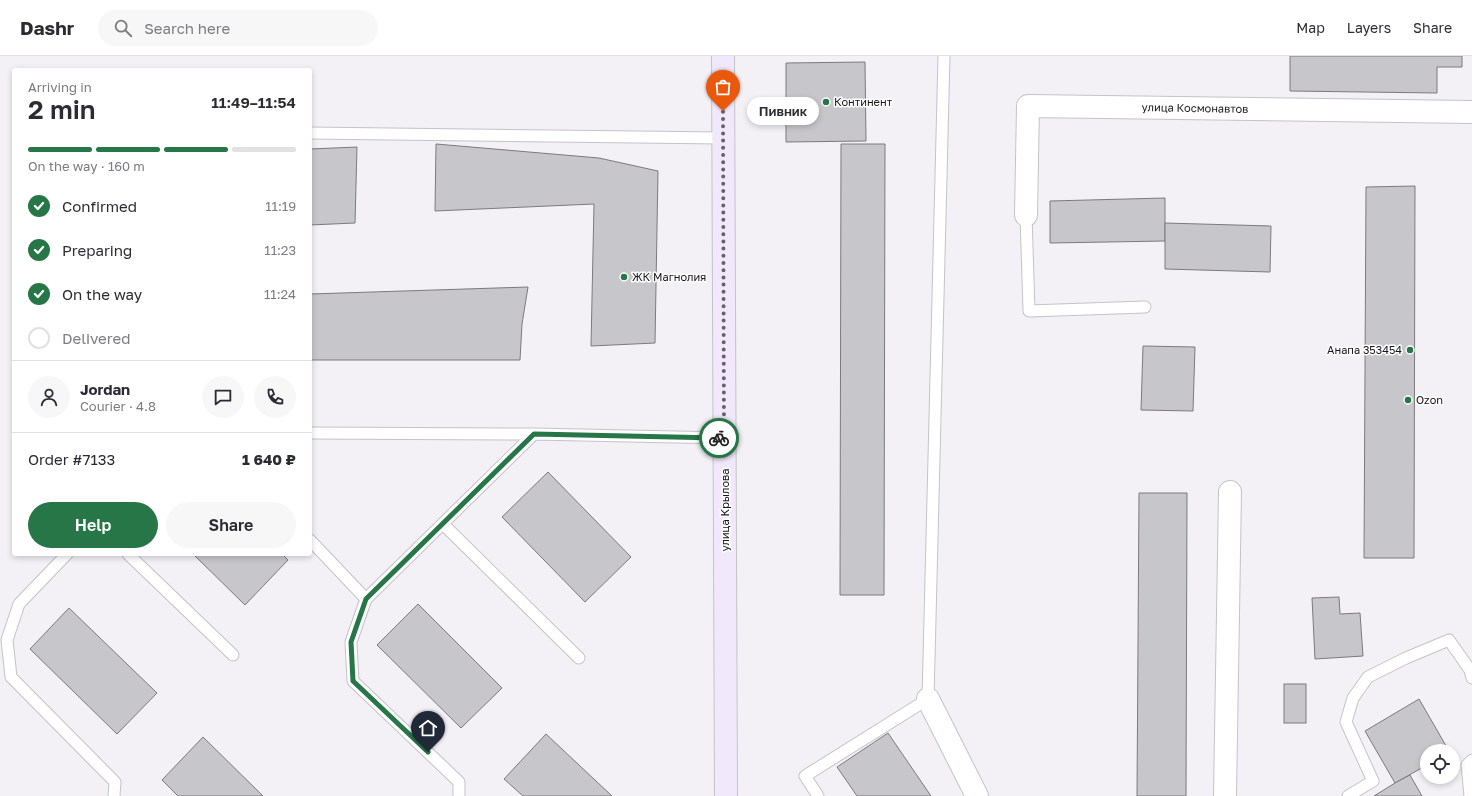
<!DOCTYPE html>
<meta charset="utf-8">
<style>
body{margin:0;font-family:"Golos Text",sans-serif;background:#f7f7f7;color:#2b2b33;height:100vh;display:flex;flex-direction:column;font-size:15px;white-space:nowrap}
*{box-sizing:border-box;margin:0}
p{font-size:13px;color:#7c7c81}
.icon{flex:none;width:22px;height:22px;fill:none;stroke:currentColor;stroke-width:2;stroke-linecap:round;stroke-linejoin:round}
.map{position:relative;flex:1;overflow:hidden}
.panel{position:absolute;left:12px;top:12px;width:300px;height:488px;display:flex;flex-direction:column;background:#fff;border-radius:4px;box-shadow:0 2px 6px #0003}
.panel>*{flex:none}
.fabs{position:absolute;left:1420px;top:688px;display:grid;gap:8px}
.fabs a{display:grid;place-items:center;width:40px;height:40px;border-radius:50%;background:#fff;box-shadow:0 2px 6px #0003;font-size:20px}
.pin{position:absolute;display:grid;place-items:center;width:34px;height:34px;color:#fff;margin:-41px -17px;border-radius:50% 50% 50% 0;rotate:-45deg;box-shadow:0 0 4px #0007}
.pin .icon{rotate:45deg}
.courier{position:absolute;display:grid;place-items:center;width:40px;height:40px;margin:-20px;border:3px solid #267647;border-radius:50%;background:#fff;color:#222;box-shadow:0 1px 5px #0007}
.bubble{position:absolute;height:28px;border-radius:14px;background:#fff;box-shadow:0 2px 6px #0003;font-size:13px;font-weight:600;line-height:28px;text-align:center}
.overview em{font-style:normal;font-weight:600}
.overview div{display:flex;flex-direction:column-reverse}
.overview{display:flex;align-items:center;justify-content:space-between;height:68px;padding:0 16px}
h1{font-size:26px;font-weight:600;line-height:30px}
.bar{display:grid;grid-template-columns:repeat(4,1fr);gap:6px 4px;align-content:center;height:48px;padding:0 16px}
.bar i{height:5px;border-radius:3px;background:#e1e1e2}
.bar .current{background:#267647}
.bar p{grid-column:span 4}
.line{display:flex;align-items:center;gap:10px;padding:0 16px;border-top:1px solid #e1e1e2}
.line div{flex:1}
.round{display:grid;place-items:center;flex:none;width:42px;height:42px;border-radius:21px;background:#f7f7f7}
ol{padding:0 16px;list-style:none}
li{display:flex;align-items:center;gap:12px;height:44px}
li p{margin-inline-start:auto}
li .icon{padding:4px;border-radius:50%;background:#267647;color:#fff;stroke-width:4}
li:last-child{color:#7c7c81}
li i{width:22px;height:22px;border:2px solid #e1e1e2;border-radius:50%}
.button{display:flex;gap:8px;margin-top:auto;padding:8px 16px}
.button a{flex:1;height:46px;border-radius:24px;background:#267647;color:#fff;font-size:16px;font-weight:600;line-height:46px;text-align:center}
.button a+a{background:#f7f7f7;color:#2b2b33}
header{display:flex;align-items:center;gap:24px;box-sizing:border-box;height:56px;padding:0 20px;background:#fff;border-bottom:1px solid #e1e1e2}
header strong{font-size:19px}
nav{display:flex;gap:22px;margin-inline-start:auto;font-size:14px}
.search{width:280px;height:36px;background:#f7f7f7;display:flex;align-items:center;gap:10px;box-sizing:border-box;padding:0 14px;border-radius:22px;color:#7c7c81;font-size:15px}
.map>svg:first-child{display:block}
.building{fill:#c7c6ca;stroke:#7c7a7e}
.lines{fill:none;stroke-linecap:round;stroke-linejoin:round}
.lane-casing{stroke:#c4c3c7;stroke-width:13}
.street-casing{stroke:#c4c3c7;stroke-width:24}
.secondary-casing{stroke:#c4c3c7;stroke-width:24}
.lane{stroke:#fff;stroke-width:11}
.street{stroke:#fff;stroke-width:22}
.secondary{stroke:#f1e9fb;stroke-width:22}
.done{stroke:#646366;stroke-width:4;stroke-dasharray:0 7.2}
.route{stroke:#267647;stroke-width:5}
.poi-dot{fill:#267647;stroke:#fff;stroke-width:1.5}
.labels{text-anchor:middle;stroke-width:3;stroke-linejoin:round;paint-order:stroke}
.poi-label{font-size:11px;fill:#171618;stroke:#fff;text-anchor:start}
.street-label{font-size:11px;fill:#171618;stroke:#fff}
</style>
<header>
<strong>Dashr</strong>
<div class="search"><svg class="icon" aria-label="search" viewBox="0 0 24 24"><circle cx="10" cy="10" r="6"/><path d="M15 15l6 6"/></svg>Search here</div>
<nav><a>Map</a><a>Layers</a><a>Share</a></nav>
</header>
<div class="map">
<svg width="1472" height="740" viewBox="0 0 1472 740">
<rect width="100%" height="100%" fill="#f3f1f6"/>
<!-- building -->
<g class="building">
<path d="M1290 0H1462V11H1437V37L1290 35Z"/>
<path d="M865 6 866 85 786 86V7Z"/>
<path d="M436 88 599 102 658 115 655 287 591 290 594 148 435 155Z"/>
<path d="M841 88H885L884 539H840Z"/>
<path d="M357 91 355 167 310 169V93Z"/>
<path d="M1415 130 1414 502H1364L1366 131Z"/>
<path d="M1165 142V185L1050 187V145Z"/>
<path d="M1165 167 1271 170 1270 216 1165 213Z"/>
<path d="M528 231 522 268 520 304H310V238Z"/>
<path d="M1143 290 1195 291 1193 355 1141 354Z"/>
<path d="M548 416 631 501 585 546 502 461Z"/>
<path d="M1139 437H1187L1186 740H1137Z"/>
<path d="M193 498H282L288 504 245 549Z"/>
<path d="M1339 541 1340 558 1360 557 1363 600 1315 603 1312 542Z"/>
<path d="M418 548 502 632 461 672 377 589Z"/>
<path d="M69 552 157 637 117 678 30 593Z"/>
<rect x="1284" y="628" width="22" height="39"/>
<path d="M1419 643 1449 695H1427V709L1395 727 1365 675Z"/>
<path d="M888 677 931 740H857L837 711Z"/>
<path d="M546 678 612 740H523L504 723Z"/>
<path d="M203 681 263 740H178L162 724Z"/>
<path d="M1410 719 1422 740H1374L1395 727Z"/>
</g>
<g class="lines">
<!-- lane casing -->
<g class="lane-casing">
<g id="lane">
<path d="M310 77 723 82"/>
<path d="M1026 159 1029 255 1145 251"/>
<path d="M310 377 534 378"/>
<path d="M443 468 579 602"/>
<path d="M310 484 366 543 534 378 724 382"/>
<path d="M67 498 19 548 7 584 11 621 115 726 114 740"/>
<path d="M128 498 233 599"/>
<path d="M366 543 351 586 353 625 459 726V740"/>
<path d="M818 740 805 720 928 643 944 0"/>
<path d="M1348 740 1373 725 1346 666 1353 642 1368 621 1406 602 1449 584 1470 614 1472 622"/>
<path d="M1470 740 1467 709 1472 704"/>
</g>
</g>
<!-- street casing -->
<g class="street-casing">
<g id="street">
<path d="M1026 159 1028 50 1472 56"/>
<path d="M928 643 977 740"/>
<path d="M1225 740 1230 436"/>
</g>
</g>
<!-- secondary casing -->
<g class="secondary-casing">
<path id="secondary" d="M723 0 726 740"/>
</g>
<!-- lane -->
<use href="#lane" class="lane"/>
<!-- street -->
<use href="#street" class="street"/>
<!-- secondary -->
<use href="#secondary" class="secondary"/>
</g>
<g class="lines">
<!-- done -->
<path class="done" d="M719 382H724L723 55"/>
<!-- route -->
<path class="route" d="M428 696 353 625 351 586 366 543 534 378 719 382"/>
</g>
<!-- markers -->
<g class="poi-dot">
<circle cx="826" cy="46" r="4"/>
<circle cx="624" cy="221" r="4"/>
<circle cx="1410" cy="294" r="4"/>
<circle cx="1408" cy="344" r="4"/>
</g>
<g class="labels">
<!-- poi labels -->
<g class="poi-label">
<text x="834" y="50">Континент</text>
<text x="632" y="225">ЖК Магнолия</text>
<text x="1402" y="298" text-anchor="end">Анапа 353454</text>
<text x="1416" y="348">Ozon</text>
</g>
<!-- street labels -->
<g class="street-label">
<text transform="translate(1195 52) rotate(1)" y="4">улица Космонавтов</text>
<text transform="translate(725 454) rotate(-90)" y="4">улица Крылова</text>
</g>
</g>
</svg>
<div class="fabs">
<a><svg class="icon" aria-label="locate" viewBox="0 0 24 24"><circle cx="12" cy="12" r="6"/><path d="M12 2v4M12 18v4M2 12h4M18 12h4"/></svg></a>
</div>
<div class="pin" style="left:723px;top:55px;background:#ea580c"><svg class="icon" aria-label="bag" viewBox="0 0 24 24"><path d="M5 8h14l-1 12H6zM9 8a3 3 0 0 1 6 0"/></svg></div>
<div class="pin" style="left:428px;top:696px;background:#1f2937"><svg class="icon" aria-label="home" viewBox="0 0 24 24"><path d="M3 11l9-7 9 7M6 9v11h12V9"/></svg></div>
<div class="courier" style="left:719px;top:382px"><svg class="icon" aria-label="bike" viewBox="0 0 24 24"><circle cx="6" cy="16" r="4"/><circle cx="18" cy="16" r="4"/><path d="M6 16l4-8h5l3 8M10 8l3 8H6M13 5h3"/></svg></div>
<div class="bubble" style="left:747px;top:41px;width:72px">Пивник</div>
<section class="panel">
<div class="overview"><div><h1>2 min</h1><p>Arriving in</p></div><em>11:49–11:54</em></div>
<div class="bar"><i class="current"></i><i class="current"></i><i class="current"></i><i></i><p>On the way · 160 m</p></div>
<ol>
<li><svg class="icon" aria-label="check" viewBox="0 0 24 24"><path d="M5 12l5 5 9-10"/></svg>Confirmed<p>11:19</p></li>
<li><svg class="icon" aria-label="check" viewBox="0 0 24 24"><path d="M5 12l5 5 9-10"/></svg>Preparing<p>11:23</p></li>
<li><svg class="icon" aria-label="check" viewBox="0 0 24 24"><path d="M5 12l5 5 9-10"/></svg>On the way<p>11:24</p></li>
<li><i></i>Delivered</li>
</ol>
<div class="line" style="height:72px"><a class="round"><svg class="icon" aria-label="person" viewBox="0 0 24 24"><circle cx="12" cy="8" r="4"/><path d="M4 21q1-7 8-7t8 7"/></svg></a><div><b>Jordan</b><p>Courier · 4.8</p></div><a class="round"><svg class="icon" aria-label="chat" viewBox="0 0 24 24"><path d="M4 5h16v11H9l-5 4z"/></svg></a><a class="round"><svg class="icon" aria-label="phone" viewBox="0 0 24 24"><path d="M5 4h4l2 5-3 2q2 4 5 5l2-3 5 2v4C11 20 4 13 5 4z"/></svg></a></div>
<div class="line" style="height:52px"><div>Order #7133</div><b>1 640 ₽</b></div>
<div class="button"><a>Help</a><a>Share</a></div>
</section>
</div>
